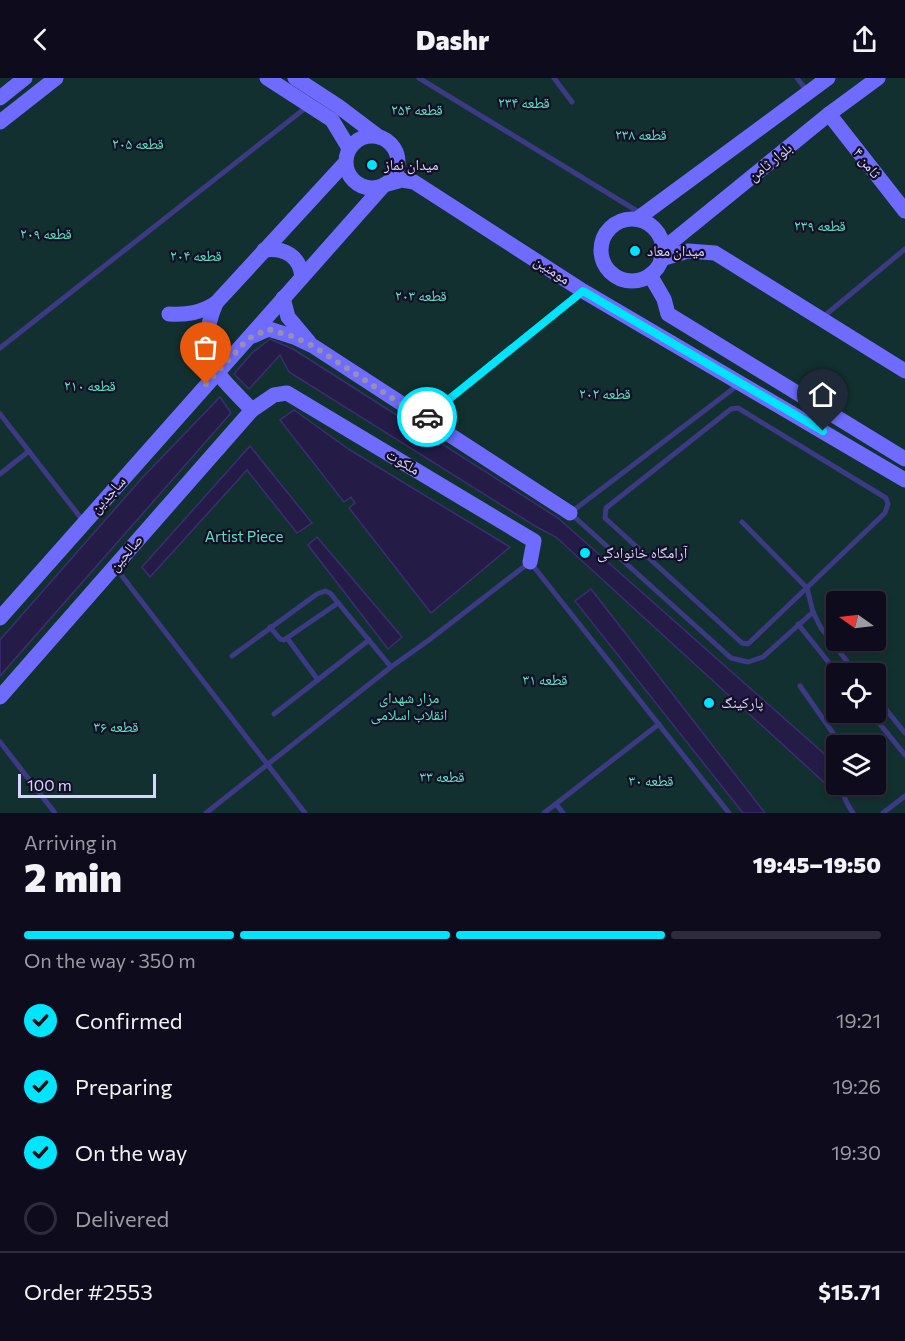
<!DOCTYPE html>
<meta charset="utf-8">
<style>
body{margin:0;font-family:Commissioner,"Noto Naskh Arabic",sans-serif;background:#171425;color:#f1f3f6;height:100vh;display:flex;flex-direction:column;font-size:22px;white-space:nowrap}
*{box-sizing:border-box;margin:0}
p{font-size:20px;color:#9b9ba3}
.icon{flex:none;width:33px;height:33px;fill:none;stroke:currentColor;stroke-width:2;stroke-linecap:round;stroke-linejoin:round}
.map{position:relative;height:735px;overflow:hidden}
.side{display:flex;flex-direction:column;background:#0e0b1c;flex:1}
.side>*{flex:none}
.needle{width:39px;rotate:284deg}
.tools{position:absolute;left:826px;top:513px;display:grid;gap:12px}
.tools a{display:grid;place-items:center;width:60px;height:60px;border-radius:6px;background:#0e0b1c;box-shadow:0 3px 9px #0003,0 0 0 2px #2e2b3b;font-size:30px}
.scale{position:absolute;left:18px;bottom:15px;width:138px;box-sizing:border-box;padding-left:6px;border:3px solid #d9d4ff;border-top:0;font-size:16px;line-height:21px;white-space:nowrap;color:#d9d4ff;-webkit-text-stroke:4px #130f26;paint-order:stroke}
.pin{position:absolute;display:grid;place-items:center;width:51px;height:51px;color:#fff;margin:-62px -26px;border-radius:50% 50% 50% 0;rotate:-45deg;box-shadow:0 0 6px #0007}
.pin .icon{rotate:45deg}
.courier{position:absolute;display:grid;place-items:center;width:60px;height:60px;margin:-30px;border:4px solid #00e5ff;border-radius:50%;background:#fff;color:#222;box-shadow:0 2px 8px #0007}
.overview em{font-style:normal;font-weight:800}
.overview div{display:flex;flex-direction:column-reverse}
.overview{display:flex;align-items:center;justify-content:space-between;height:102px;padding:0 24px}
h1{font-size:39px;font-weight:800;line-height:45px}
.bar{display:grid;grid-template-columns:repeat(4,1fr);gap:9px 6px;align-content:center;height:72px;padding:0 24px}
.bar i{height:8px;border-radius:4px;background:#2e2b3b}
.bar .selected{background:#00e5ff}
.bar p{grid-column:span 4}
.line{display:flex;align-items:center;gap:15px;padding:0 24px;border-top:2px solid #2e2b3b}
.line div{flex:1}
ol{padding:0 24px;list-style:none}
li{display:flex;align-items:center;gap:18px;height:66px}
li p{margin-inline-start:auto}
li .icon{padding:6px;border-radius:50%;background:#00e5ff;color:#111;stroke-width:4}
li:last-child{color:#9b9ba3}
li i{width:33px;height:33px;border:3px solid #2e2b3b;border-radius:50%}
header{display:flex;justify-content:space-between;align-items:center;height:78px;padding:0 24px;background:#0e0b1c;font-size:27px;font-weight:800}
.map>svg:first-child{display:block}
.green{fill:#12302f;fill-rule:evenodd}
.building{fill:#241b47;stroke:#3b2d73;stroke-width:1.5}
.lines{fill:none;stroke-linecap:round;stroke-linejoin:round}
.lane{stroke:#3d3a85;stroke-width:5}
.secondary{stroke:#6f6bff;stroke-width:15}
.done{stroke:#948fb3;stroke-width:6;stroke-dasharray:0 10.8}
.route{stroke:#00e5ff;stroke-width:8}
.poi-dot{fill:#00e5ff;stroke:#130f26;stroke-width:2}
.labels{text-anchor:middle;stroke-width:4.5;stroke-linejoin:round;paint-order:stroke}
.park-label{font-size:15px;fill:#5fe0c0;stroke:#130f26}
.street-label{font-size:15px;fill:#d9d4ff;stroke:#130f26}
.poi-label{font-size:15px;fill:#d9d4ff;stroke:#130f26;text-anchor:start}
</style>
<header><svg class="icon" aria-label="back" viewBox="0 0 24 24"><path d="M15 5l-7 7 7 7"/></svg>Dashr<svg class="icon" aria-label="share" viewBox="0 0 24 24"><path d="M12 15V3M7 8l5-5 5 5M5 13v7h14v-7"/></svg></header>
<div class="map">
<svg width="905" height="735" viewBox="0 0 905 735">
<rect width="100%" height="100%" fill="#130f26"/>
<!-- green -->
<path class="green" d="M0 0H905V735H0ZM837 524H876V562H837ZM837 596H876V634H837ZM837 668H876V706H837Z"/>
<!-- building -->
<g class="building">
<path d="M270 261 293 271 558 440 820 672 837 689V703L828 708 556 459 535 448 289 294 280 277 249 311 234 296 252 275Z"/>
<path d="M220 319 231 335 0 598V562L142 400Z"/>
<path d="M294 332 350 372 510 469 431 535 349 430 355 425 351 419 344 424 280 342Z"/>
<path d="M250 368 312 445 297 455 247 392 150 499 142 489Z"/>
<path d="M317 459 402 559 388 571 308 467Z"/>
<path d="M591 511 765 735H743L575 523Z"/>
</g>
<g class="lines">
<!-- lane -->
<g class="lane">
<path d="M419 0 642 136"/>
<path d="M554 0 572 24"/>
<path d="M797 0 807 13"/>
<path d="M823 239 905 171"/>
<path d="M0 270 308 28"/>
<path d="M738 307 570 435 731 580 748 584 763 579 813 534"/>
<path d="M738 330 886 420 888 426 885 435 748 566 742 565 605 440 606 430 731 331Z"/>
<path d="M0 336 84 444"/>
<path d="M426 340 582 214"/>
<path d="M0 396 29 373"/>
<path d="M742 444 807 510 813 534 821 550 857 596"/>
<path d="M115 489 305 735"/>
<path d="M798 546 838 596"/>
<path d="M270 549 280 561 284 562 338 525"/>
<path d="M287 560 318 602"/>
<path d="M232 578 317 516 325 513 330 515 391 589"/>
<path d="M800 608 842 668"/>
<path d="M876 619 905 655"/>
<path d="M870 634 905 677"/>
<path d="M274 636 369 562"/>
<path d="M0 664 55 735"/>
<path d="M847 706C840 717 847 725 853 735"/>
<path d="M556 726 563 735"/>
<path d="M206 735 391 589 429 562 530 484 729 735"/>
<path d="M544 735 659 646"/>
<path d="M883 735 905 718"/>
</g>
<!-- secondary -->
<g class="secondary">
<path d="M267 0 332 42 349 70"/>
<path d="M295 0 338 28 379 59"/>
<path d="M0 20 25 0"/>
<path d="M829 36 905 133"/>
<path d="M0 44 56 0"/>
<circle cx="372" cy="84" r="26"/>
<path d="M637 141 828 0"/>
<circle cx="632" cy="172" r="31"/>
<path d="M663 171 829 36 878 0"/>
<path d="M264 172C284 169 300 178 302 199"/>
<path d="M661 181 688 173 715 175 905 293"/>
<path d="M650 197 664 221 668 236 905 381"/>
<path d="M283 220 288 239 309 264"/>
<path d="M216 225C193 280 216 294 252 332"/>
<path d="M169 236C188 237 200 235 216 225L345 85"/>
<path d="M253 258 269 251 294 259 313 268 570 435"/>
<path d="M0 540 384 107 402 102 414 104 583 213 905 402"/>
<path d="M0 619 252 332 274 317 287 315 534 463 530 484"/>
</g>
</g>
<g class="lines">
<!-- done -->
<path class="done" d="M206 306 248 261 268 251 294 259 313 268 424 341 427 339"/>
<!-- route -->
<path class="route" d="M427 339 583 213 823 353"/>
</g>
<!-- markers -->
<g class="poi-dot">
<circle cx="372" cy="87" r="6"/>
<circle cx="635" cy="173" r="6"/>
<circle cx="585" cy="475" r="6"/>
<circle cx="709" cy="625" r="6"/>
</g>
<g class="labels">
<!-- park labels -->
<g class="park-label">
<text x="524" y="30">قطعه ۲۳۴</text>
<text x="417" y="37">قطعه ۲۵۴</text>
<text x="641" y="62">قطعه ۲۳۸</text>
<text x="138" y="71">قطعه ۲۰۵</text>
<text x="820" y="153">قطعه ۲۳۹</text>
<text x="46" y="161">قطعه ۲۰۹</text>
<text x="196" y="183">قطعه ۲۰۴</text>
<text x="421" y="223">قطعه ۲۰۳</text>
<text x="90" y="313">قطعه ۲۱۰</text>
<text x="605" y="321">قطعه ۲۰۲</text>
<text x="244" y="464">Artist Piece</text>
<text x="545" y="607">قطعه ۳۱</text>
<text x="409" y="625">مزار شهدای<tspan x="409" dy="17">انقلاب اسلامی</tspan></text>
<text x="116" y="654">قطعه ۳۶</text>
<text x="442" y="704">قطعه ۳۳</text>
<text x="651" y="708">قطعه ۳۰</text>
</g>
<!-- street labels -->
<g class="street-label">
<text transform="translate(770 84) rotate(-39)" y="5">بلوار ثامن</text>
<text transform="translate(867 85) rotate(52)" y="5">ثامن ۴</text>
<text transform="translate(552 192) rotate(33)" y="5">مومنین</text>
<text transform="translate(403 384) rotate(31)" y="5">ملکوت</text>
<text transform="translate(108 417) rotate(-48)" y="5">ساجدین</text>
<text transform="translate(126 475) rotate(-49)" y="5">صالحین</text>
</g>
<!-- poi labels -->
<g class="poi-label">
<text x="384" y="92">میدان نماز</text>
<text x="647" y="178">میدان معاد</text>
<text x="597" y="480">آرامگاه خانوادگی</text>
<text x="721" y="630">پارکینگ</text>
</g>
</g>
</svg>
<div class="tools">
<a><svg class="needle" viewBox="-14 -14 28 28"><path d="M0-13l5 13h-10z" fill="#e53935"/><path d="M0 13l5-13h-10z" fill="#9b9ba3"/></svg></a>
<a><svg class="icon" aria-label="locate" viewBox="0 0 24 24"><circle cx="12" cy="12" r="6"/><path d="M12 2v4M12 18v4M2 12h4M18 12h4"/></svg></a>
<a><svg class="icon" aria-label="layers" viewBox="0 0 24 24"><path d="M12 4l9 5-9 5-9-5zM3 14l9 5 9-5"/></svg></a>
</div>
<div class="scale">100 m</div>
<div class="pin" style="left:206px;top:306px;background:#ea580c"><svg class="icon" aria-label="bag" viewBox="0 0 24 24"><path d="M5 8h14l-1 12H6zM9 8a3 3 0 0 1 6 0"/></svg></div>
<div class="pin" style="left:823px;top:353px;background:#1f2937"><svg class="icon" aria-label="home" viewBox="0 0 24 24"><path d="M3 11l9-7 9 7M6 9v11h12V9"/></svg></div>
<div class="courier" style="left:427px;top:339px"><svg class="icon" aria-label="car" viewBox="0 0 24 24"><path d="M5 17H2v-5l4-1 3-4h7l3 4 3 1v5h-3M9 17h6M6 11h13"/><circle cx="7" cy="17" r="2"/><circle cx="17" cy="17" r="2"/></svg></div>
</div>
<section class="side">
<div class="overview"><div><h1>2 min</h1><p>Arriving in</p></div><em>19:45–19:50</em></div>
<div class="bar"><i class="selected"></i><i class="selected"></i><i class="selected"></i><i></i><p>On the way · 350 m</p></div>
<ol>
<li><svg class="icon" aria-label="check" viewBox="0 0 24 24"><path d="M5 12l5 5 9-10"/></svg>Confirmed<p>19:21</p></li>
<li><svg class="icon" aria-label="check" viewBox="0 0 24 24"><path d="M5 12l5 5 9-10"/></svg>Preparing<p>19:26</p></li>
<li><svg class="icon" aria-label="check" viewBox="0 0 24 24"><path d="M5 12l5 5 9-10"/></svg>On the way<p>19:30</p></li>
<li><i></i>Delivered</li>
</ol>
<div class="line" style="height:78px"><div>Order #2553</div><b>$15.71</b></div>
</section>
